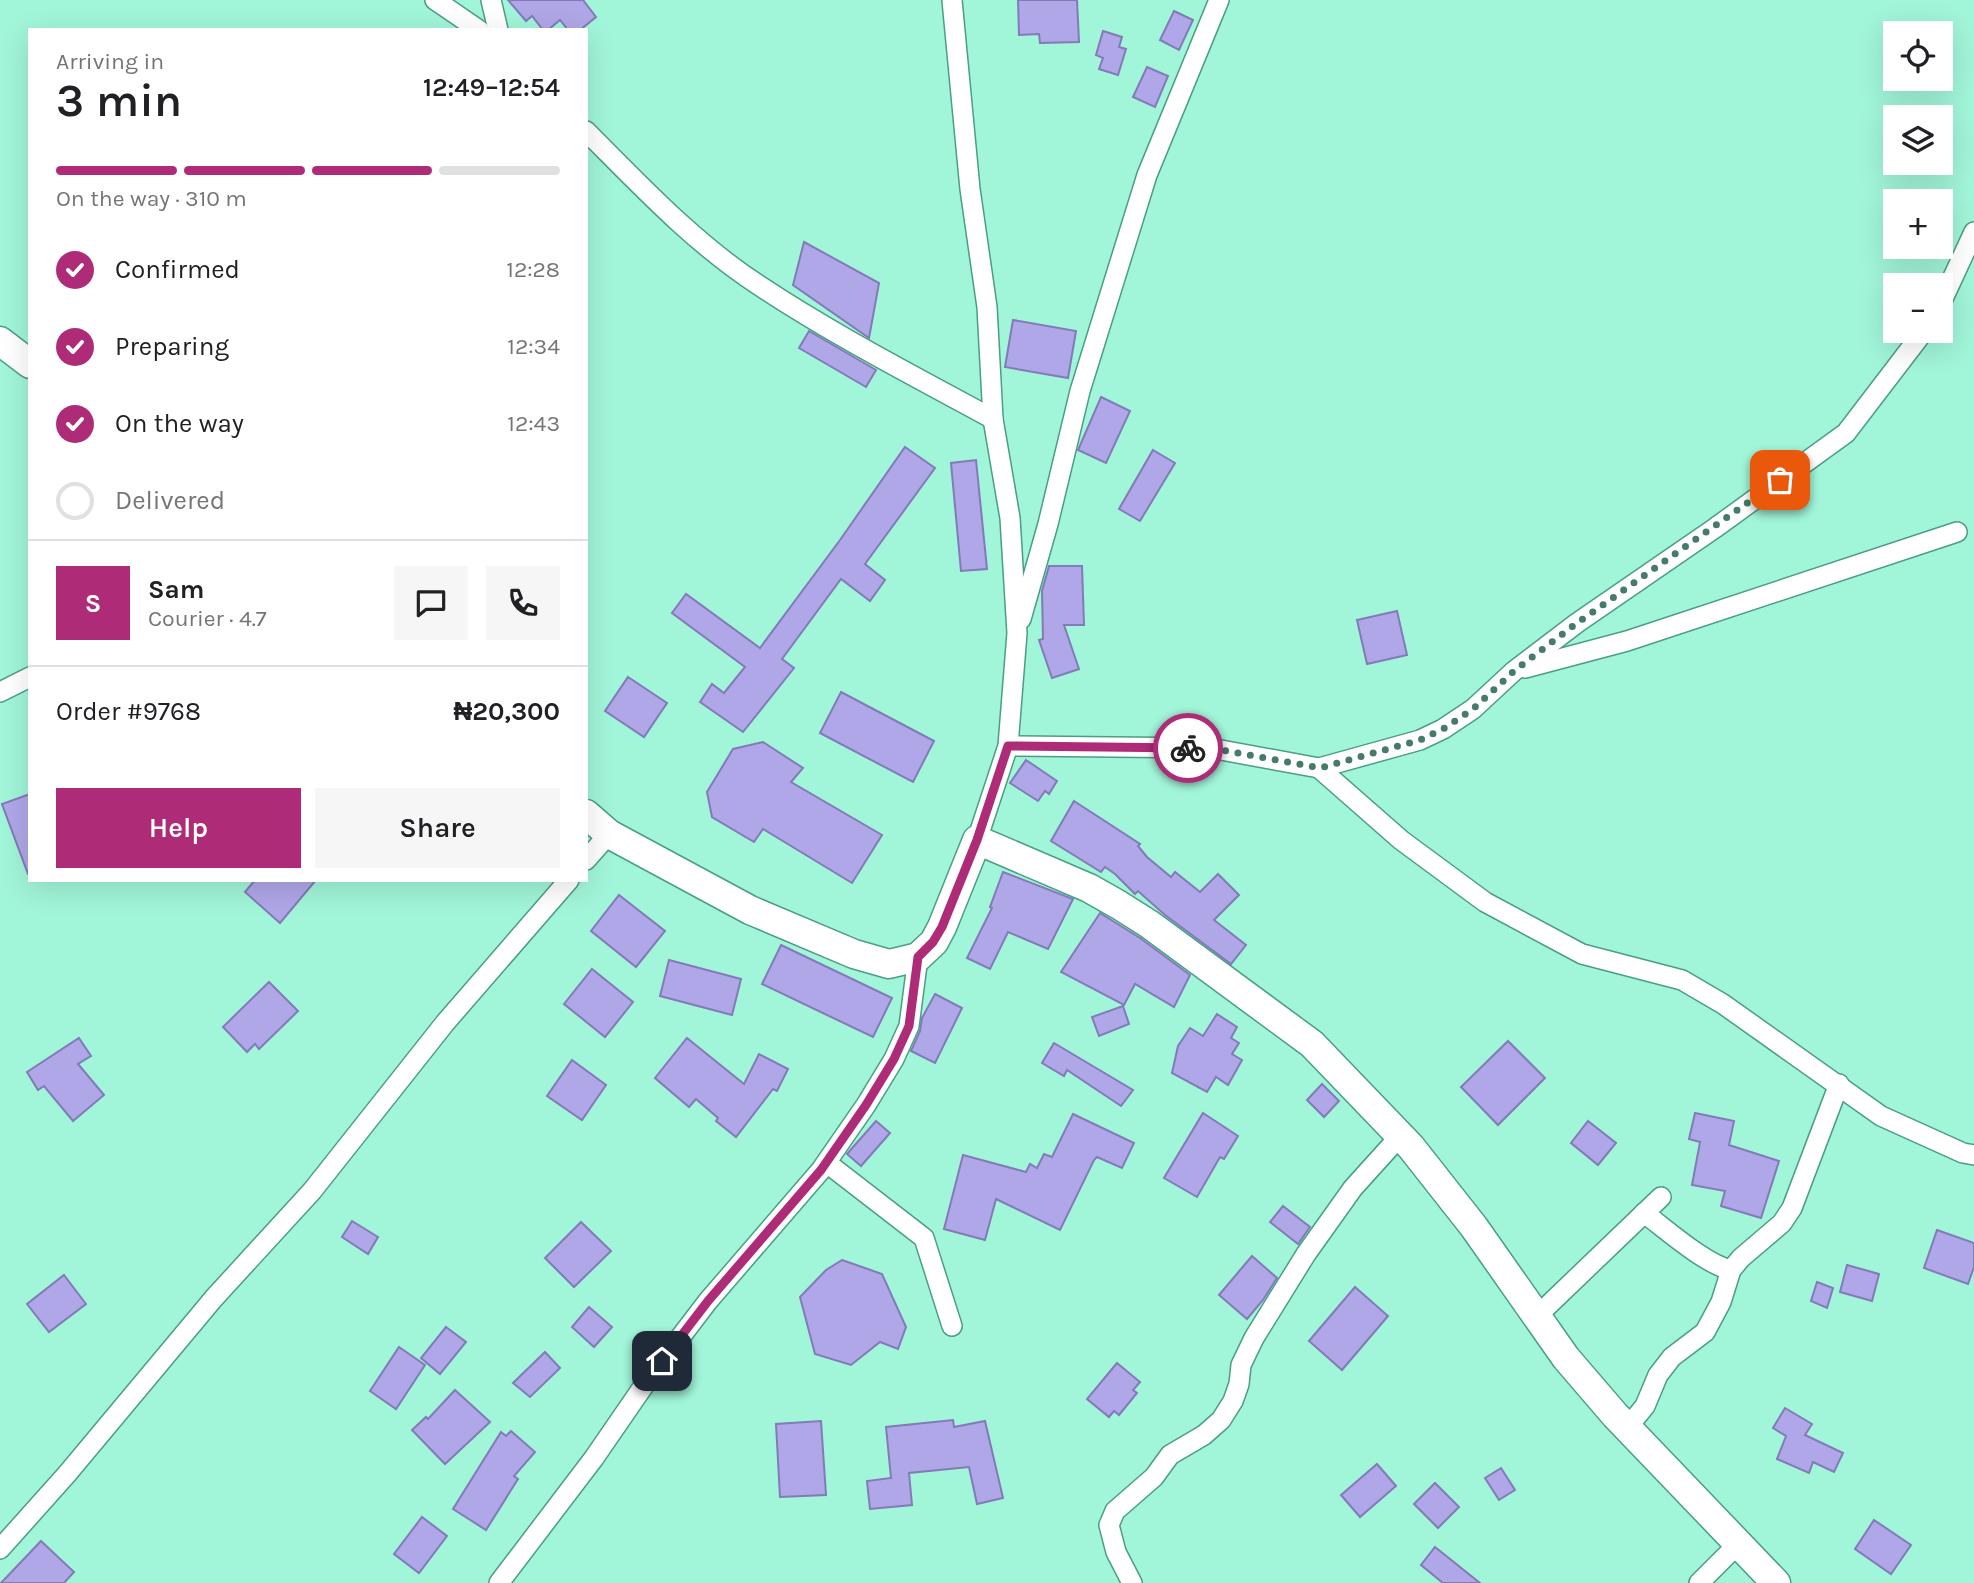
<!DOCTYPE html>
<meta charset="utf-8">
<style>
body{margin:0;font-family:Karla,sans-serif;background:#f6f6f6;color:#202124;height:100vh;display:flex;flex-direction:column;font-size:26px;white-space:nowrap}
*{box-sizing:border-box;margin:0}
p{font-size:23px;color:#757577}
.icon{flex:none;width:38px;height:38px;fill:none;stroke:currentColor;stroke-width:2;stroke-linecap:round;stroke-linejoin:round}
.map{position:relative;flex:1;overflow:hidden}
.panel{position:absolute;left:28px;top:28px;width:560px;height:854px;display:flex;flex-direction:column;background:#fff;border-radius:0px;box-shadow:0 7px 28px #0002}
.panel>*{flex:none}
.tools{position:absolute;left:1883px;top:21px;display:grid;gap:14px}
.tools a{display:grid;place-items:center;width:70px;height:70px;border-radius:0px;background:#fff;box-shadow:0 7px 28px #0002;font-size:35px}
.pin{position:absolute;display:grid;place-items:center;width:60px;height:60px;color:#fff;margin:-30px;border-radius:14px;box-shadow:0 4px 10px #0006}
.courier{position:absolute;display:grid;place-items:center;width:70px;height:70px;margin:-35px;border:5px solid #ae2c77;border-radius:50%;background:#fff;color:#222;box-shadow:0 2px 9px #0007}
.overview em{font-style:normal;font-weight:600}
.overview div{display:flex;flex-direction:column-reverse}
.overview{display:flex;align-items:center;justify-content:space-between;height:119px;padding:0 28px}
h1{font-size:46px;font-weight:600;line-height:52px}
.bar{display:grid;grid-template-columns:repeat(4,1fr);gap:10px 7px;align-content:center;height:84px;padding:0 28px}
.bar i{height:9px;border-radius:5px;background:#e0e0e0}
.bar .on{background:#ae2c77}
.bar p{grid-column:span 4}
.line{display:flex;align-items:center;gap:18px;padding:0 28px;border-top:2px solid #e0e0e0}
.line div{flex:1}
.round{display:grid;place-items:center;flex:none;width:74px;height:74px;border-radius:0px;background:#f6f6f6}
ol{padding:0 28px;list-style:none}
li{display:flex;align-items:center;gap:21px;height:77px}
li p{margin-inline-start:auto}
li .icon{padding:7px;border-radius:50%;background:#ae2c77;color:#fff;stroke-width:4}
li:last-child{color:#757577}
li i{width:38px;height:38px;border:4px solid #e0e0e0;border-radius:50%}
.primary-button{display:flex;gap:14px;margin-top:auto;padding:14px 28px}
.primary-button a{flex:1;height:80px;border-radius:0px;background:#ae2c77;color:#fff;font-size:28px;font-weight:600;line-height:80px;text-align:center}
.primary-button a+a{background:#f6f6f6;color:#202124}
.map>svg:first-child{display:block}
.building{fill:#afa7e7;stroke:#837ab8;stroke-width:2}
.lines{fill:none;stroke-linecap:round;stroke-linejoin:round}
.street-casing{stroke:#4a9e83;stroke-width:22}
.secondary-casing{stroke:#4a9e83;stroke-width:31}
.street{stroke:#fff;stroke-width:19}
.secondary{stroke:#fff;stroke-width:28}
.done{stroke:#467b69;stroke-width:7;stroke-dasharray:0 12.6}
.route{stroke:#ae2c77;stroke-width:9}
</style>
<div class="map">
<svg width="1974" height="1583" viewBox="0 0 1974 1583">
<rect width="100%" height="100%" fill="#a1f5d8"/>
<!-- building -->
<g class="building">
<path d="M508 0H583L596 17 580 30H568L560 20 548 30H543L532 16 526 21Z"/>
<path d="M1018 0H1077L1079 42 1040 43 1039 34 1019 35Z"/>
<path d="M1174 11 1193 20 1179 50 1160 40Z"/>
<path d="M1103 31 1122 37 1119 47 1126 49 1118 75 1099 69 1103 58 1096 55Z"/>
<path d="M1147 67 1168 76 1155 107 1133 97Z"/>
<path d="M804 242 879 283 869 338 793 285Z"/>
<path d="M1013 320 1076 331 1068 378 1005 367Z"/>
<path d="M809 331 876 370 866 387 799 348Z"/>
<path d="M1101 397 1130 411 1106 463 1078 450Z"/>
<path d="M905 447 935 468 865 564 885 580 870 601 841 579 782 659 794 668 743 732 700 702 712 684 724 693 745 667 672 613 686 594 760 648 840 540Z"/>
<path d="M1153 450 1175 463 1140 521 1119 509Z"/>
<path d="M976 460 987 569 961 571 951 463Z"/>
<path d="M1049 566H1082L1084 625H1064L1079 669 1052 678 1039 640 1043 639 1042 591Z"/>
<path d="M1397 611 1407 655 1367 664 1357 620Z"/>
<path d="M628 677 667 703 644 737 605 711Z"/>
<path d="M841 692 934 741 913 782 820 733Z"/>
<path d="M763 742 803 768 791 782 882 835 852 883 763 829 754 842 712 817 707 792 733 749Z"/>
<path d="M1026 760 1057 781 1049 794 1045 791 1038 801 1010 783Z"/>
<path d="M30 794V874H28L2 804Z"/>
<path d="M1074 801 1140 844 1138 846 1147 857 1171 877 1175 872 1200 892 1218 874 1239 895 1214 920 1246 945 1231 964 1165 915 1138 891 1135 894 1115 874 1105 867 1101 872 1051 841Z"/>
<path d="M1003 872 1073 899 1048 949 1008 932 990 969 967 958 992 908 990 907Z"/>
<path d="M255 880H316L280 923 245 892Z"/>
<path d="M619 895 665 931 636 967 591 931Z"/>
<path d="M1100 913 1140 938 1190 975 1174 1007 1135 984 1124 1005 1061 972Z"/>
<path d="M781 945 892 998 873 1037 762 984Z"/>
<path d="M669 960 741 979 732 1015 660 996Z"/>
<path d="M592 969 633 1002 605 1037 564 1004Z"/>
<path d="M269 982 298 1011 259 1049 255 1044 247 1052 223 1027Z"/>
<path d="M935 994 962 1008 935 1063 911 1051 920 1031 922 1018Z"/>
<path d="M1123 1006 1129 1024 1099 1036 1092 1017Z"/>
<path d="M1217 1014 1237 1027 1231 1038 1239 1043 1232 1054 1242 1060 1228 1085 1216 1077 1207 1092 1172 1073 1178 1046 1190 1028 1203 1036Z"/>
<path d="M79 1038 91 1056 78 1064 104 1095 73 1121 44 1086 38 1090 27 1072Z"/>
<path d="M687 1038 744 1084 759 1054 788 1069 777 1091 773 1089 736 1137 716 1121 718 1118 696 1099 689 1107 655 1078Z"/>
<path d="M1508 1041 1545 1078 1498 1125 1461 1087Z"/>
<path d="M1054 1043 1133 1090 1121 1106 1067 1070 1064 1076 1042 1063Z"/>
<path d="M572 1060 606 1085 582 1120 547 1096Z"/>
<path d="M1322 1084 1339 1101 1324 1117 1307 1100Z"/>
<path d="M1203 1113 1238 1136 1224 1159 1220 1157 1197 1197 1164 1178Z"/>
<path d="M1695 1113 1734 1121 1729 1145 1779 1161 1761 1218 1721 1206 1725 1191 1692 1185 1700 1142 1689 1139Z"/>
<path d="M1073 1114 1134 1143 1122 1168 1097 1157 1094 1160 1060 1230 996 1199 985 1240 944 1229 963 1155 1026 1172 1030 1164 1037 1168 1044 1154 1052 1157Z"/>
<path d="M876 1121 890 1133 861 1166 847 1154Z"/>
<path d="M1588 1121 1616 1143 1598 1165 1571 1143Z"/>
<path d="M1283 1206 1310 1227 1298 1244 1270 1222Z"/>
<path d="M352 1221 378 1237 368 1254 342 1237Z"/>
<path d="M581 1222 611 1251 574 1287 545 1258Z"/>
<path d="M1937 1230 1974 1243V1267L1968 1284 1924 1268Z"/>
<path d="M1252 1256 1277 1278 1263 1300 1247 1319 1219 1295Z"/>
<path d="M842 1260 882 1274 906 1327 898 1349 880 1342 851 1365 815 1354 800 1297 826 1270Z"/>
<path d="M1847 1265 1879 1274 1872 1301 1840 1292Z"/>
<path d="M64 1275 86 1304 49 1332 27 1304Z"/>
<path d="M1817 1282 1833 1288 1827 1308 1811 1301Z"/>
<path d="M1355 1287 1388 1316 1342 1370 1309 1341Z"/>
<path d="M589 1307 612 1327 594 1347 572 1327Z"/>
<path d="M446 1327 466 1342 440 1374 421 1358Z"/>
<path d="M399 1347 425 1365 396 1409 370 1391Z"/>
<path d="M545 1352 560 1368 530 1397 513 1383Z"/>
<path d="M1117 1363 1140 1382 1133 1390 1137 1393 1119 1415 1114 1411 1109 1417 1087 1399Z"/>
<path d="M455 1390 490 1422 445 1464 412 1430 426 1417 428 1419Z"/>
<path d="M1785 1408 1812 1424 1805 1435 1843 1453 1834 1472 1813 1462 1809 1473 1777 1459 1786 1436 1773 1428Z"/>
<path d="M953 1420 954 1427 985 1421 1003 1498 977 1504 969 1467 909 1473 912 1505 870 1509 867 1481 891 1478 886 1427Z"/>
<path d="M821 1421 826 1495 780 1497 776 1424Z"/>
<path d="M511 1431 535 1452 514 1476 518 1479 486 1530 453 1509 501 1432 506 1436Z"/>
<path d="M1377 1464 1396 1486 1360 1517 1341 1495Z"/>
<path d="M1501 1468 1515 1490 1499 1500 1485 1478Z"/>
<path d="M1435 1483 1459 1507 1438 1528 1414 1504Z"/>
<path d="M422 1517 447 1536 419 1573 394 1554Z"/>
<path d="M1874 1520 1911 1545 1891 1574 1855 1549Z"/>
<path d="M41 1541 74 1572 64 1583H1Z"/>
<path d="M1435 1547 1480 1583H1443L1421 1565Z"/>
</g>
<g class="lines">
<!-- street casing -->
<g class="street-casing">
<g id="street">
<path d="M435 0 479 30"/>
<path d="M491 0 498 30"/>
<path d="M952 0 970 189 987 307 993 419 1010 518 1017 633 1008 746 977 840"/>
<path d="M586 131C640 185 693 242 757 284 832 334 914 376 993 419"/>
<path d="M1941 303 1974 232"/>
<path d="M1021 619 1048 524 1080 391 1147 175 1219 0"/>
<path d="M1525 668 1627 641 1957 532"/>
<path d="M0 692 30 677"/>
<path d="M1008 746 1210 748 1319 768 1420 740 1443 729 1473 709 1514 671 1577 623 1715 528 1846 433 1924 331"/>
<path d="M1319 768 1401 840 1485 902 1582 954 1682 980 1723 1004 1881 1116 1963 1153 1974 1155"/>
<path d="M586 860 609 834"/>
<path d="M827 1163 924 1238 952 1326"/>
<path d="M1644 1213C1667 1230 1705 1264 1731 1270"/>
<path d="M1537 1316 1661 1197"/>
<path d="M1627 1428 1645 1406 1658 1375 1672 1357 1705 1332 1721 1302 1731 1270 1741 1258 1782 1223 1792 1208 1839 1084"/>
<path d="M0 1549 67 1474 214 1298 312 1191 445 1023 569 880"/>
<path d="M499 1583 594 1458 647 1381 708 1301 821 1170 866 1105 894 1059 909 1026 918 957"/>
<path d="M1132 1583 1116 1552 1109 1525 1115 1511 1154 1477 1170 1455 1204 1435 1221 1420 1233 1401 1239 1384 1241 1365 1254 1338 1306 1254 1353 1188 1400 1136"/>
<path d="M1699 1583 1739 1543"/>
</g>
</g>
<!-- secondary casing -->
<g class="secondary-casing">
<g id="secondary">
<path d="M0 341 30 364"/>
<path d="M586 814 609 834 750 910 854 954 889 964 918 957 934 942 942 927 977 840 1089 888 1119 905 1149 924 1312 1044 1411 1147 1474 1227 1566 1358 1615 1415 1776 1583"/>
</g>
</g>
<!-- street -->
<use href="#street" class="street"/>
<!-- secondary -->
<use href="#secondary" class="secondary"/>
</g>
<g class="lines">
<!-- done -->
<path class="done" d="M1188 748H1210L1320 768 1420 740 1443 729 1473 709 1514 671 1577 623 1780 480"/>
<!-- route -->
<path class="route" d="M662 1361 708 1301 821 1170 866 1105 894 1059 909 1026 918 957 933 942 942 927 977 840 1008 746 1188 748"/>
</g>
</svg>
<div class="tools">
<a><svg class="icon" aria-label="locate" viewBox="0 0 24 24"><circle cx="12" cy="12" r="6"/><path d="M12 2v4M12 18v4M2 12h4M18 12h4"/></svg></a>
<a><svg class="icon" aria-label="layers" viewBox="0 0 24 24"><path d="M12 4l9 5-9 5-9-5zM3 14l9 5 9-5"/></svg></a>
<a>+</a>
<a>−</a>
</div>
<div class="pin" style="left:1780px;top:480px;background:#ea580c"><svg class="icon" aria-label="bag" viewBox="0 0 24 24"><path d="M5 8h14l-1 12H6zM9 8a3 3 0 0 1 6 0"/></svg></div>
<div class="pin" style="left:662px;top:1361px;background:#1f2937"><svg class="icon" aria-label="home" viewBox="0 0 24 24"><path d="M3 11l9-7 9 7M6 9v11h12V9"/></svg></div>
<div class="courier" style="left:1188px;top:748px"><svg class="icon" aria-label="bike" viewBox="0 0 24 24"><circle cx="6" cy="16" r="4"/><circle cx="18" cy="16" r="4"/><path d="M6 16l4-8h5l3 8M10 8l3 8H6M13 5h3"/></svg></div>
<section class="panel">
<div class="overview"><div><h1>3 min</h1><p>Arriving in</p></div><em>12:49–12:54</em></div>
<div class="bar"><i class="on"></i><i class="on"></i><i class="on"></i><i></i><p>On the way · 310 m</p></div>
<ol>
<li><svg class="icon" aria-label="check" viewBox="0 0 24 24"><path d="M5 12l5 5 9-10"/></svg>Confirmed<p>12:28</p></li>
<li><svg class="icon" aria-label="check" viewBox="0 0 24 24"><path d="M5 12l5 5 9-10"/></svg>Preparing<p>12:34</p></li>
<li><svg class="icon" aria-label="check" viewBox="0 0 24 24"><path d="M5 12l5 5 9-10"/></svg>On the way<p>12:43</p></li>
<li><i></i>Delivered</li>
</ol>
<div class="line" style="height:126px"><b class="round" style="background:#ae2c77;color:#fff">S</b><div><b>Sam</b><p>Courier · 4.7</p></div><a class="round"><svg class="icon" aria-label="chat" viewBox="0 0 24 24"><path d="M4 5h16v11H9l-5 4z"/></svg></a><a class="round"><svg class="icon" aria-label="phone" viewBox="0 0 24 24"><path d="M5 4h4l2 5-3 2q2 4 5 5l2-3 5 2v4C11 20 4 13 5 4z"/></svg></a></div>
<div class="line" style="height:91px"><div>Order #9768</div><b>₦20,300</b></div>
<div class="primary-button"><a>Help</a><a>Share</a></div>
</section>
</div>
